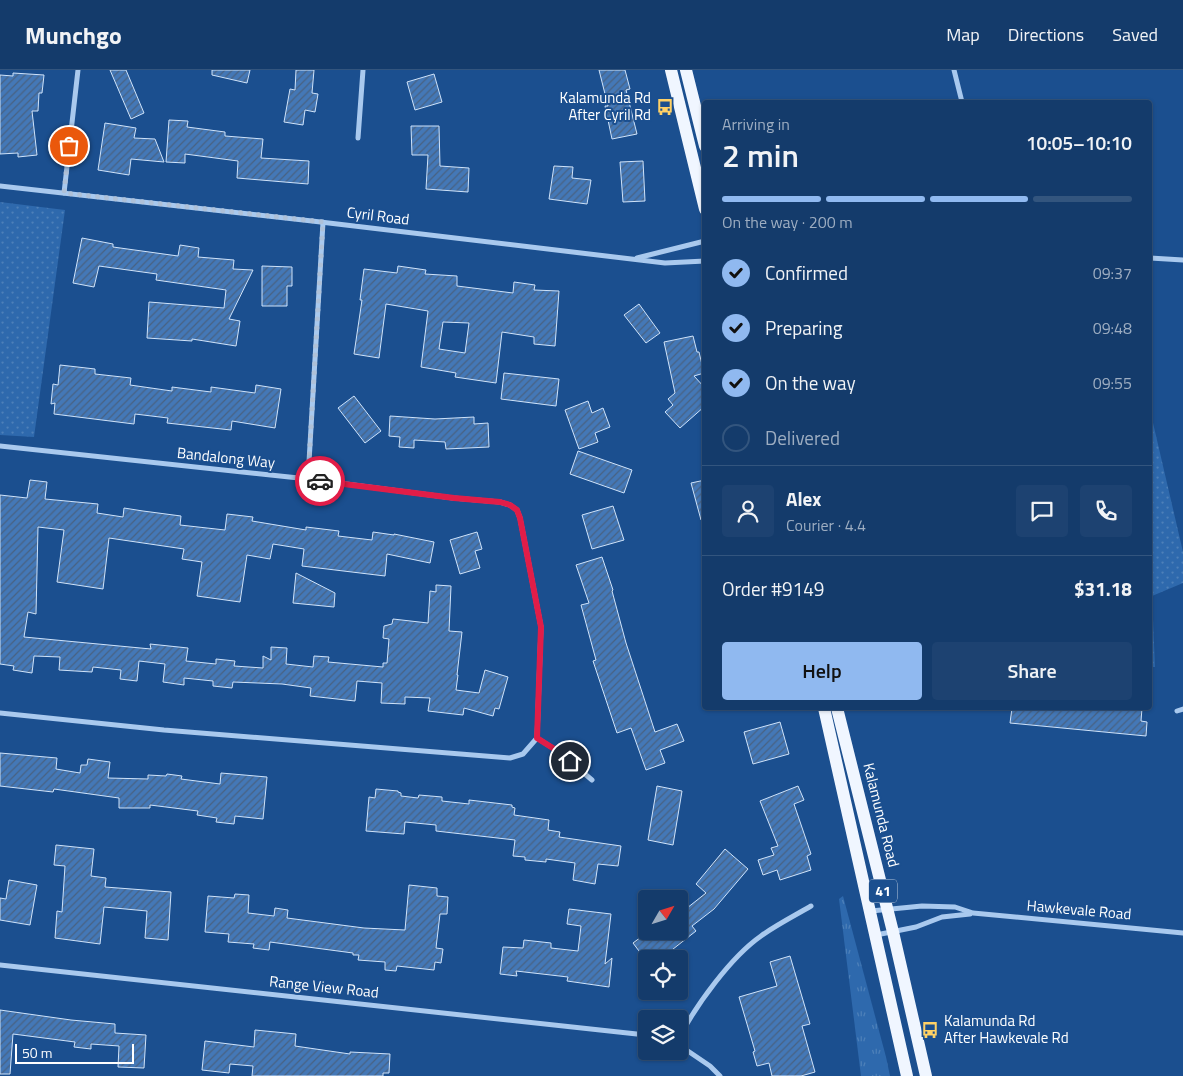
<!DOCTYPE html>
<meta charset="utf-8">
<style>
body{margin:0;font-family:"Titillium Web",sans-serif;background:#1d4271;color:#f1f3f6;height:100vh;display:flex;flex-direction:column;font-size:19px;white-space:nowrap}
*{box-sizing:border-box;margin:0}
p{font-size:16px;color:#9dadc1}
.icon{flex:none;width:28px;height:28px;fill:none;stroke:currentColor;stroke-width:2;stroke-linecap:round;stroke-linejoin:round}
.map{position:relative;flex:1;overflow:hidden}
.details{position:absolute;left:702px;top:30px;width:450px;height:610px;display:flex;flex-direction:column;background:#143b6b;border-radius:5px;box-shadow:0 1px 4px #0004,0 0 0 1px #33557e}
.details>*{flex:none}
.needle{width:32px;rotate:51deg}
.tools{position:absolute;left:638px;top:820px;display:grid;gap:10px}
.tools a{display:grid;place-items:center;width:50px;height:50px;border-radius:5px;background:#143b6b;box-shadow:0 1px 4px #0004,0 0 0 1px #33557e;font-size:25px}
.scale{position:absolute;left:15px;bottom:12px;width:119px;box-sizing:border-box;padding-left:5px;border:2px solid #fff;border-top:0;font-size:14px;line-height:18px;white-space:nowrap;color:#fff;-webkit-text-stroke:4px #1b4f8f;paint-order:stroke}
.pin{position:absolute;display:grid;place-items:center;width:42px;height:42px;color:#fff;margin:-21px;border:2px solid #fff;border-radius:50%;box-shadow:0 1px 5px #0007}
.courier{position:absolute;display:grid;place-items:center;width:50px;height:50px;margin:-25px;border:4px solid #e11d48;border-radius:50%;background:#fff;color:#222;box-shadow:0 1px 6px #0007}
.summary em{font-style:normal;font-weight:600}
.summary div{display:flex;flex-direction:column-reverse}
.summary{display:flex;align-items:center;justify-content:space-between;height:85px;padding:0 20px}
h1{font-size:32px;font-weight:600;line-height:38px}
.bar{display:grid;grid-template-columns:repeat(4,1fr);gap:8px 5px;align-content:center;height:60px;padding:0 20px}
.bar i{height:6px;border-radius:4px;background:#33557e}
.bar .on{background:#90b9f0}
.bar p{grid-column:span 4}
.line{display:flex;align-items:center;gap:12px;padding:0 20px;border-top:1px solid #33557e}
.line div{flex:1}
.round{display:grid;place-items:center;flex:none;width:52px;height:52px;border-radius:5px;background:#1d4271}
ol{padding:0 20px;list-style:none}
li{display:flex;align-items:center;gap:15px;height:55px}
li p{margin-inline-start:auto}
li .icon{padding:5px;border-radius:50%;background:#90b9f0;color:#111;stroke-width:4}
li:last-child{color:#9dadc1}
li i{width:28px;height:28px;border:2px solid #33557e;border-radius:50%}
.cta{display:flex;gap:10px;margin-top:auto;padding:10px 20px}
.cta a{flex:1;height:58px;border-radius:5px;background:#90b9f0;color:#111;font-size:20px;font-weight:600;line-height:58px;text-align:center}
.cta a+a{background:#1d4271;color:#f1f3f6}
header{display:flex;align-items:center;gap:30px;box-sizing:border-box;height:70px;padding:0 25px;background:#143b6b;border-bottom:1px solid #33557e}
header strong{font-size:24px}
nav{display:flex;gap:28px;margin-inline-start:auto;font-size:18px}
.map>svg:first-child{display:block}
.grass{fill:url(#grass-tufts)}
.park{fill:url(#park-dots)}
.building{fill:url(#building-hatch);stroke:#cfe3fa;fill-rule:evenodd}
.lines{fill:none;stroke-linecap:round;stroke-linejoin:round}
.street{stroke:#a9c9ee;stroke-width:5}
.primary{stroke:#f0f6ff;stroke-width:12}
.done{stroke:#afc1d8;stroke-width:5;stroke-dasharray:0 9}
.route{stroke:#e11d48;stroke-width:6}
.labels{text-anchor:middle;stroke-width:4;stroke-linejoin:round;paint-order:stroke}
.shield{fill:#1b4f8f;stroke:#bbcadd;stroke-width:1}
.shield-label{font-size:14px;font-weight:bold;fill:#fff}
.poi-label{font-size:15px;fill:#fff;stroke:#1b4f8f;text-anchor:end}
.street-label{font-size:15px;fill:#fff;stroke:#1b4f8f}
</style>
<header>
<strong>Munchgo</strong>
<nav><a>Map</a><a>Directions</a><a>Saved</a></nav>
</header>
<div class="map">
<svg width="1183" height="1006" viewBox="0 0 1183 1006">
<defs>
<pattern id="grass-tufts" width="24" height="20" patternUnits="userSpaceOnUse" patternTransform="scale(1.25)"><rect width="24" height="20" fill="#2e69ad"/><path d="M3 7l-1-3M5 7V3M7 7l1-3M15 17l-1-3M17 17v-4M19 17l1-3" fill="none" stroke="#4d80b9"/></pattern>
<pattern id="park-dots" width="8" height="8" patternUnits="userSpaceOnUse" patternTransform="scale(1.25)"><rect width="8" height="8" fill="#2e69ad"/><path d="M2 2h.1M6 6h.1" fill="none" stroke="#4d80b9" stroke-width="1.8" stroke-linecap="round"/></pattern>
<pattern id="building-hatch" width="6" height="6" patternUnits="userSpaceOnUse" patternTransform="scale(1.25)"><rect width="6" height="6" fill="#4478b7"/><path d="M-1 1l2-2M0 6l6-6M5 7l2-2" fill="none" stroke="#486282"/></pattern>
</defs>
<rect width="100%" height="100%" fill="#1b4f8f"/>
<!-- grass -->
<path class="grass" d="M843 826 886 987 890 1006H861L839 829Z"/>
<!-- park -->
<g class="park">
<path d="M0 132 65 140 34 367 0 365Z"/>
<path d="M1150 340 1183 482V513L1152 526 1155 597H1150Z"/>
</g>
<!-- building -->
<g class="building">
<path d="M110 0H126L144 43 131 49Z"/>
<path d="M212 0H250L247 13 212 5Z"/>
<path d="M296 0H314L312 23 318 24 315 42 305 40 303 55 284 52 290 19 295 20Z"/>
<path d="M599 0H625L630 19 626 20 637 64 612 69 605 36H608Z"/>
<path d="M13 3 44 5 42 23H39L38 41H32L37 85 18 87V83L0 84V5L13 6Z"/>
<path d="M434 4 442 32 415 40 407 12Z"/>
<path d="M169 50 188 51 187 57 225 62V66L263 69 261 88 309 91 308 114 237 108 238 91 185 84V93L166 92Z"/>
<path d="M105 53 136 58 134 68 155 69 164 92 131 89 129 105 98 100Z"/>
<path d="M411 56H439L440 96 469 98 468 122 426 119 428 85H412Z"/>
<path d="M643 91 645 131 623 132 620 92Z"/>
<path d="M554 96 573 97 572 108 591 110 587 134 549 129Z"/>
<path d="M82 168 113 174V177L178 186 180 175 199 178 198 187 234 190 233 199 253 200 229 249 240 251 236 276 192 269V271L147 268 149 232 224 238 226 220 156 210 157 204 99 196 94 217 73 213Z"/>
<path d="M262 196 292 197V216H287V236H262Z"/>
<path d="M398 196 426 200 425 204 457 206V216L513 223 514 212 535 215 534 220 559 221 555 276 534 274V267L502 262 496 313 455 307 456 303 421 297 428 241 386 234 379 288 354 284 362 230H360L364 199 397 203ZM443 252 469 253 465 283 439 279Z"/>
<path d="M639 234 660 263 646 273 624 245Z"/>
<path d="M693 266 697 282H699L704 303 694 306 705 318V336L680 358 665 342 673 335 668 329 675 323 664 272Z"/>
<path d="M60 295 95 299V304L131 308 130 315 172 321V317L211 322V317L255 323 256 315 281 319 275 358 232 351 231 360 167 353 168 348 135 344 134 354 54 344 55 333 51 334 53 314 58 315Z"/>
<path d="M504 303 559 309 556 336 501 329Z"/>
<path d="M354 326 381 361 365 373 338 338Z"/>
<path d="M588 331 592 343 603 338 610 357 595 363 598 372 579 379 565 340Z"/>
<path d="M390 346 435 349 474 347V354L488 353 489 377 446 379 445 372 414 370V378L399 377 400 367 389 366Z"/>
<path d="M578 381 632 400 624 423 570 404Z"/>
<path d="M30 410 47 412 45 429 98 434 97 443 123 447 124 438 143 441 181 446 180 455 225 460 227 444 253 447 252 451 306 460V457L339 461 338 466 372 470 373 462 394 465V464L434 472 430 493 387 484 385 506 302 496 304 479 273 474 270 489 247 485 240 532 197 526 202 492 182 489 184 479 109 468 103 519 57 512 64 460 38 457 36 544 28 542 24 567 151 579 150 574 188 578 186 591 216 594V589L235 591 234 596 263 598V586L271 590V577L287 578 286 594 313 597 314 586 329 587 328 592 383 597V593H387L389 569 383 568 384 556 392 554 393 549 428 553 430 521 436 522V515L451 516 449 561 462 562 457 605H458L456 620 479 623 485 600 508 607 499 639 495 638 493 646 464 638 463 645 428 641 430 628 405 627V634L381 633 382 613 357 611 355 631 310 626 311 618 282 614 233 612 232 618 213 616V611L184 608V615L163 612 165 594 139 591 137 611 120 609 121 600 93 597 92 602 59 600 60 587 34 586 32 603 13 600 14 596 0 594V425L27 428Z"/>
<path d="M705 410V450H701L691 413Z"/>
<path d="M613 436 624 470 592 479 582 445Z"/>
<path d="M477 462 482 479 475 481 480 498 460 504 450 470Z"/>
<path d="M602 487 613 520 612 521 626 573 655 662 677 654 684 671 660 680 665 693 646 700 631 658 617 663 593 591 596 590 581 535 589 533 576 495Z"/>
<path d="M296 503 335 523 334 537 293 533Z"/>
<path d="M1012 638H1142L1141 651 1147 652 1146 666 1010 653Z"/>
<path d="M780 652 789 684 753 694 744 662Z"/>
<path d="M0 683 57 688 56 699 80 703 81 695H87L88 689 110 692 108 708 148 709V705L166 706 167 704 182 706 181 709 220 714 221 703 267 707 263 749 235 746 234 754 216 752 217 748 197 745 198 741 150 735V738H119V728L54 719 53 722 0 716Z"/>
<path d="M657 716 682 721 673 775 648 770Z"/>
<path d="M798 716 804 730 794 734 811 784 807 786 811 800 780 810 777 800 763 805 758 790 774 785 771 778 778 776 760 731Z"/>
<path d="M376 719 398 721V722L401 723V726L418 728 419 725 442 727V731L469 734V730L512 735V737L515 738 514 745 549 750 548 760 560 762 559 767 621 776 618 796 598 794 595 814 573 810 575 793 546 789V792L525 790V787L513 786 515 770 436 761V755L405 752 404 764 366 761 369 727 375 728Z"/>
<path d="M56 775 94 779 91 806 106 808 105 817 171 822 168 870 145 868 147 841 104 837 100 874 55 868 57 841 62 842 65 796 54 795Z"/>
<path d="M725 779 748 799 714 839 692 856 696 861 668 883 672 889H645L633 873 649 861H679V838L682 842 706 823 696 814Z"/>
<path d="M9 810 37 815 30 855 0 850V828L6 829Z"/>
<path d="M409 815 437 818V826L448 827 447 844H440L436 878 443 879 441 893 435 892 434 900 397 896 396 901 385 900V892L358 890 359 885H353V883L270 872 269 880 253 878 254 874 228 872 229 864 205 862 208 826 234 828 235 824 249 825 248 843 274 846 275 838 288 840 287 848 364 858 405 860Z"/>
<path d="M569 839 611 844 605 894 612 888 609 917 567 911 568 907 516 901 517 906 500 904 503 877 523 878 524 870 551 873V878L578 881 581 856 567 854Z"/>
<path d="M790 886 810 954 802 956 815 1002 801 1006H772L769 993 757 996 753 982 755 981 739 927 777 916 770 892Z"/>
<path d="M0 940 71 950 115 954V963L146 965 144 998 118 997 119 976 91 974V979L74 977 75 972 13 964 10 1004H0Z"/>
<path d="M255 960 296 964 295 976 350 984V982L390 984 389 1003H383V1006H252L253 996 230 994 229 1003 202 1000 205 971 254 977Z"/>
</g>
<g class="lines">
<!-- street -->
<g class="street">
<path d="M954 0 962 32"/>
<path d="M358 68 363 0"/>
<path d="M0 116 312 151 665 193 705 191"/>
<path d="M64 123 78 0"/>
<path d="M637 188 705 171"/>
<path d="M1150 188 1183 190"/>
<path d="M0 376 308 409 453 428 500 432 510 435 517 440 520 448 541 557 537 668 523 684 510 688 164 660 0 643"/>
<path d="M308 409 323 152"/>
<path d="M1177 641 1183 639"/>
<path d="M537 668 559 682 592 710"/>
<path d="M871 841 922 836 955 837 973 843 1183 863"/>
<path d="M876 865 916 857 942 847 970 844"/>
<path d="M0 895 646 965"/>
<path d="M679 968C696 935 731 887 761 866 776 855 794 846 811 836"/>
<path d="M679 975 710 996 720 1006"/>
</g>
<!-- primary -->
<g class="primary">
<path d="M671 0 705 139"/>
<path d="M686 0 705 76"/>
<path d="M824 638 907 1006"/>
<path d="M837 638 893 862 926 1006"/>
</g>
</g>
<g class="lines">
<!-- done -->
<path class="done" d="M69 76 64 123 323 152 308 409 320 411"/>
<!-- route -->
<path class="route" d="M320 411 454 428 500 432 510 435 517 440 520 448 541 557 537 668 559 682 570 691"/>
</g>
<!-- icons -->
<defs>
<g id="bus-bare" transform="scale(1.35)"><path d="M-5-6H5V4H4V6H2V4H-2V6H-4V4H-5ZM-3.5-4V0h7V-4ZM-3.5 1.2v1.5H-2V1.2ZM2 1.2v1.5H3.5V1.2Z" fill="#ffd166" stroke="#1b4f8f" stroke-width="2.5" paint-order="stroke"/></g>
</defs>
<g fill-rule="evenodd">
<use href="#bus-bare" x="665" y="37"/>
<use href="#bus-bare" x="930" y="960"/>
</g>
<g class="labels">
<!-- shield labels -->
<rect class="shield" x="869" y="809.5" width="28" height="23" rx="4"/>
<g class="shield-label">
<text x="883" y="826">41</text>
</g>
<!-- poi labels -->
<g class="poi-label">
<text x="651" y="33">Kalamunda Rd<tspan x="651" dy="17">After Cyril Rd</tspan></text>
<text x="944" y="956" text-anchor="start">Kalamunda Rd<tspan x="944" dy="17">After Hawkevale Rd</tspan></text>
</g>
<!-- street labels -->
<g class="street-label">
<text transform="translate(378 146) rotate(7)" y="5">Cyril Road</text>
<text transform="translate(226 388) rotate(6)" y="5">Bandalong Way</text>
<text transform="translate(881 745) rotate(76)" y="5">Kalamunda Road</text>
<text transform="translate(1079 840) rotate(5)" y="5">Hawkevale Road</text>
<text transform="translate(324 917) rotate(6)" y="5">Range View Road</text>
</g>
</g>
</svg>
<div class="tools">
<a><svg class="needle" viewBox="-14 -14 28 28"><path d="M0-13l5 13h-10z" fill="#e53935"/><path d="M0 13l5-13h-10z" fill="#9dadc1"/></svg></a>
<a><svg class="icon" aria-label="locate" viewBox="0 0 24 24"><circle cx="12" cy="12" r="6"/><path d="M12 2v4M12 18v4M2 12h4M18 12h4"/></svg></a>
<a><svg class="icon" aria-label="layers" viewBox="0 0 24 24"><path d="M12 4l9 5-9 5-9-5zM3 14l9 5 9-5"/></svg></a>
</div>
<div class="scale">50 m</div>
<div class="pin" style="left:69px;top:76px;background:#ea580c"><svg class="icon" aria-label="bag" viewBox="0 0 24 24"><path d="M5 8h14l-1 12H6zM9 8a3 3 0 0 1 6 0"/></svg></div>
<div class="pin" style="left:570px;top:691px;background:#1f2937"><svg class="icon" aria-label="home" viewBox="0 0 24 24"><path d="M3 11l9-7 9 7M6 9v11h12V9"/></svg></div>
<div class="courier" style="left:320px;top:411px"><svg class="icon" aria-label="car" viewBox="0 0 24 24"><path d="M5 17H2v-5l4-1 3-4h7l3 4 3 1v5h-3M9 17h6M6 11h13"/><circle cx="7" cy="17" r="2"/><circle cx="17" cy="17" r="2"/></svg></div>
<section class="details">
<div class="summary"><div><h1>2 min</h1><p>Arriving in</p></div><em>10:05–10:10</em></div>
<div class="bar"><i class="on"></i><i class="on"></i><i class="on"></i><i></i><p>On the way · 200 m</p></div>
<ol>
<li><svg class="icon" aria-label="check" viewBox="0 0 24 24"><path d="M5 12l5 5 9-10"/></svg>Confirmed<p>09:37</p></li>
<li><svg class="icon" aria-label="check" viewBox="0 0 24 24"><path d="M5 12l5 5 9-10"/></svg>Preparing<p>09:48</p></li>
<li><svg class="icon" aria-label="check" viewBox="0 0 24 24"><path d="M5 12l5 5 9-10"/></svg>On the way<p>09:55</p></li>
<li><i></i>Delivered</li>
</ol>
<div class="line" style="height:90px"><a class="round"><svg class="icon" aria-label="person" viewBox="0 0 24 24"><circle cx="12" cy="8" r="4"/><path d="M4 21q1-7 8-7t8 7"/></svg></a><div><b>Alex</b><p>Courier · 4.4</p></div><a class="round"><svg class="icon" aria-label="chat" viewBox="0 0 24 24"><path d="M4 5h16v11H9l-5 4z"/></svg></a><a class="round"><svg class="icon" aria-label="phone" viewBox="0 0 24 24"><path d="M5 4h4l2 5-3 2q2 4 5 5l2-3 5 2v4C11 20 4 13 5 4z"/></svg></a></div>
<div class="line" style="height:65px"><div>Order #9149</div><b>$31.18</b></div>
<div class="cta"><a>Help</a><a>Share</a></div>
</section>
</div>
